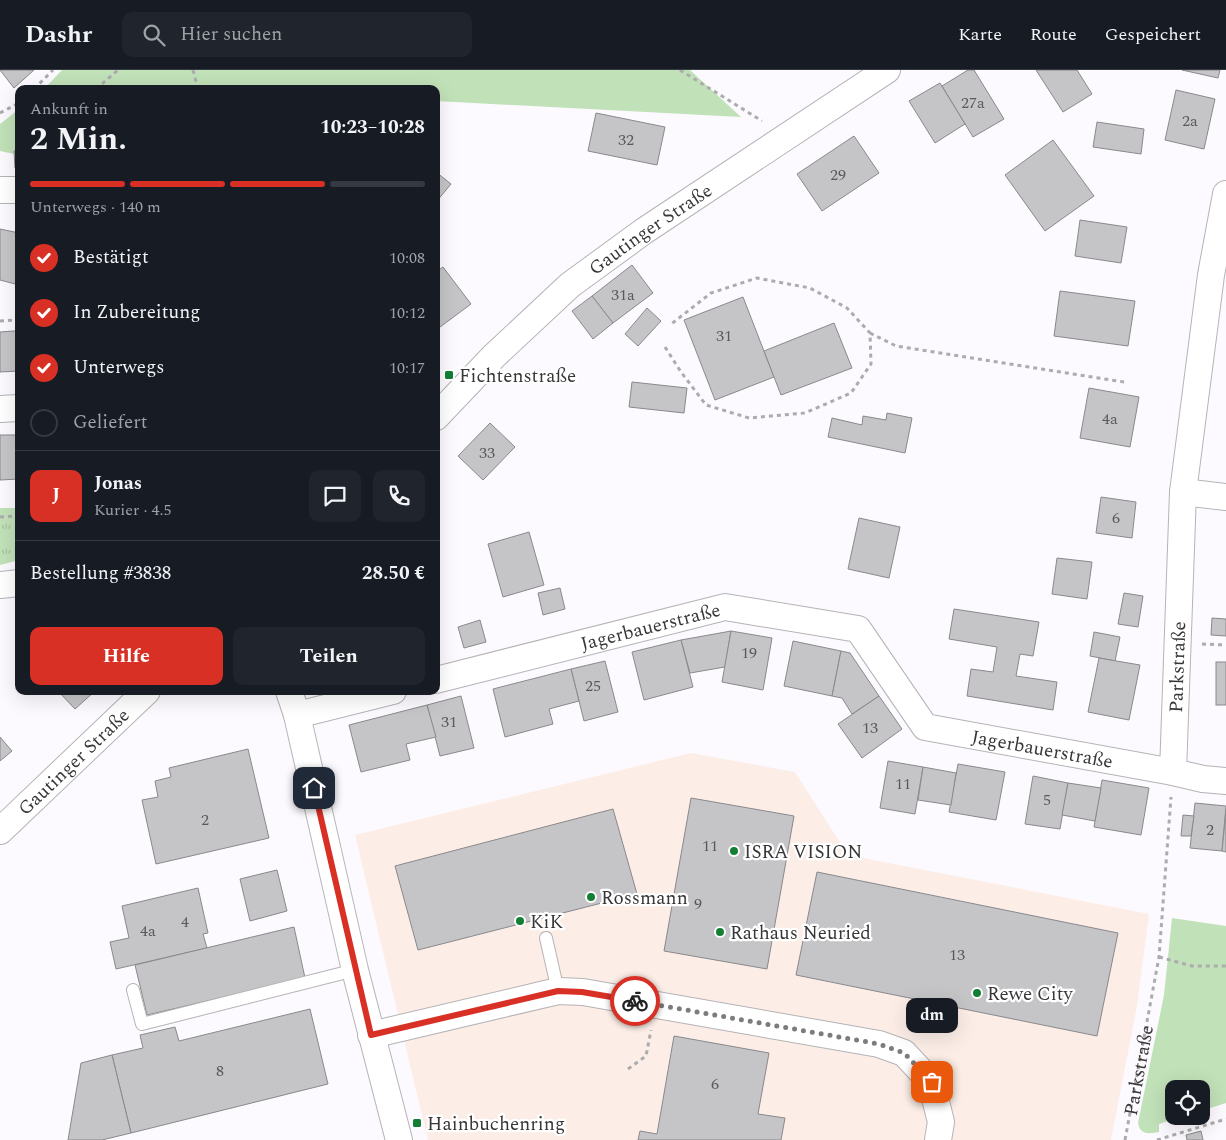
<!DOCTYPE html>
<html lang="de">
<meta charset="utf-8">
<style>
body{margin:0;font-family:Spectral,serif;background:#20242c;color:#f1f3f6;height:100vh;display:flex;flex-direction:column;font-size:19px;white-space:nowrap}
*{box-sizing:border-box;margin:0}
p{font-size:16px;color:#9ea1a6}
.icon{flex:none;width:28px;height:28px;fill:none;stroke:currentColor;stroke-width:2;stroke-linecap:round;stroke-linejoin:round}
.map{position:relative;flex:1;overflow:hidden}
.panel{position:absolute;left:15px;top:15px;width:425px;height:610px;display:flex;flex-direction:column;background:#171b24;border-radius:10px;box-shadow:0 5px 20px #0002}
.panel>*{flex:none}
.tools{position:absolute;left:1165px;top:1010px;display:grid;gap:10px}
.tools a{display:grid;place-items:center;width:45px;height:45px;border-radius:10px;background:#171b24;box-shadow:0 5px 20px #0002;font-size:25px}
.pin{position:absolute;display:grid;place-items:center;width:42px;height:42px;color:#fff;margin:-21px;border-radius:10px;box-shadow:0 2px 8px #0006}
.courier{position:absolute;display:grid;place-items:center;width:50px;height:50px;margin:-25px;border:4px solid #d93025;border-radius:50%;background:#fff;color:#222;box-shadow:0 1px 6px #0007}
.bubble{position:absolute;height:35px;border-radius:10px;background:#171b24;box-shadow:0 5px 20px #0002;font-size:16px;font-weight:700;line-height:35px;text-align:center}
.overview em{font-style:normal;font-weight:700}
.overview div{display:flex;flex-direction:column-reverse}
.overview{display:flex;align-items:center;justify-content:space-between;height:85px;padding:0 15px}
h1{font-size:32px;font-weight:700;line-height:38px}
.bar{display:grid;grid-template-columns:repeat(4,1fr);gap:8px 5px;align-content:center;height:60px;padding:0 15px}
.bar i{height:6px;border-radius:4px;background:#363941}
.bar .selected{background:#d93025}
.bar p{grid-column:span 4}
.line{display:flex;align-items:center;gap:12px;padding:0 15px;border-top:1px solid #363941}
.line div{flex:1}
.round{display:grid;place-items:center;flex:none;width:52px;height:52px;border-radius:10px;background:#20242c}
ol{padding:0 15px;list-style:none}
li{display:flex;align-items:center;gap:15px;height:55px}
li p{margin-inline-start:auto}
li .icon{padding:5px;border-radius:50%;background:#d93025;color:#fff;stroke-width:4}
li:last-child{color:#9ea1a6}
li i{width:28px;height:28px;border:2px solid #363941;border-radius:50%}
.primary-button{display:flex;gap:10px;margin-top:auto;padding:10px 15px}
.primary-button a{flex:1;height:58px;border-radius:10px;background:#d93025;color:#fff;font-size:20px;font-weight:700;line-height:58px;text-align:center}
.primary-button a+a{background:#20242c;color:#f1f3f6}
header{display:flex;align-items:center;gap:30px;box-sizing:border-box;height:70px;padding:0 25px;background:#171b24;border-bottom:1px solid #363941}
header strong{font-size:24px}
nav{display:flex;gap:28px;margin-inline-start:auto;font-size:18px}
.search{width:350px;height:45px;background:#20242c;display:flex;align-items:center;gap:12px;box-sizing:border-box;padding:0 18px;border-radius:10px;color:#9ea1a6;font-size:19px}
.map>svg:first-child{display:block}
.commercial{fill:#fceee7}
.grass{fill:url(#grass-tufts)}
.green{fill:#c1e1b8}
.building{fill:#c5c5c8;stroke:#89888b}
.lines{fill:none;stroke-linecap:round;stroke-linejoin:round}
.lane-casing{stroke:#b5b3b6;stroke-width:14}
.street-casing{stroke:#b5b3b6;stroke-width:28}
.path{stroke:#acabad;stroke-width:3;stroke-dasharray:4 4;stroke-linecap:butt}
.lane{stroke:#fff;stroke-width:12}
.street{stroke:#fff;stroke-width:26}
.done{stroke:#7c7b7d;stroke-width:5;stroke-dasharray:0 9}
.route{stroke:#d93025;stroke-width:6}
.poi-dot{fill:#127f35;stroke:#fff;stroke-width:2}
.labels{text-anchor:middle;stroke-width:4.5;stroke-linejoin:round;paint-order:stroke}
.number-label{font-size:16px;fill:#5a5a5c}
.street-label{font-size:19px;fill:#373738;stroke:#fff}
.poi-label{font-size:19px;fill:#373738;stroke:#fff;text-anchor:start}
</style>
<header>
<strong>Dashr</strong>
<div class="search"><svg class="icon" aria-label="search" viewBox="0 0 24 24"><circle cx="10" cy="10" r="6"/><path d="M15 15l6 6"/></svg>Hier suchen</div>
<nav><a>Karte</a><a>Route</a><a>Gespeichert</a></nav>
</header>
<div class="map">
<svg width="1226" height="1070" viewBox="0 0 1226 1070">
<defs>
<pattern id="grass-tufts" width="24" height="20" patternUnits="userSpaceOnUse" patternTransform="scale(1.25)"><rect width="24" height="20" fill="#c1e1b8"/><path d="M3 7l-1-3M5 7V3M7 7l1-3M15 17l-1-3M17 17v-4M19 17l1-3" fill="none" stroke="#a6c29f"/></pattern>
</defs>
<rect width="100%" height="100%" fill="#fcfafe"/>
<!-- commercial -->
<path class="commercial" d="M691 683 795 702 848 785 1149 844 1137 936 1111 1070H428L355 765Z"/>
<!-- grass -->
<path class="grass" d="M0 438H19V490L0 495Z"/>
<!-- green -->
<g class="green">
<path d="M62 0H690L741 47 436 31V19H44Z"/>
<path d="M19 39V85L0 81V54Z"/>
<path d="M1172 848 1226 856V1033L1201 1041V1019H1174V1046H1184L1159 1054V1062C1149 1064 1140 1065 1138 1053L1164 925Z"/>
</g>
<!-- building -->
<g class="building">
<path d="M0 0H34L14 18Z"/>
<path d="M968 0H974L1004 49 973 67 942 16Z"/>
<path d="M1036 0H1077L1092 24 1063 42Z"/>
<path d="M1182 0H1220L1218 8Z"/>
<path d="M940 13 965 54 935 73 909 31Z"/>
<path d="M1176 20 1215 29 1204 79 1165 70Z"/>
<path d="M596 43 665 57 657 95 588 81Z"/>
<path d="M1097 52 1144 59 1141 84 1093 77Z"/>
<path d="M854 66 879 103 822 141 797 104Z"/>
<path d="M1053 70 1094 126 1045 161 1005 105Z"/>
<path d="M19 80V97L15 98 14 81Z"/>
<path d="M436 102 451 114 436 132Z"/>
<path d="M1080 150 1127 157 1121 193 1075 186Z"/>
<path d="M0 159 19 163V215L0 210Z"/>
<path d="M632 195 653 223 613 253 592 226Z"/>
<path d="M443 197 471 234 436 260V202Z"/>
<path d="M1060 221 1135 231 1128 276 1054 266Z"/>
<path d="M592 226 613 253 593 269 572 241Z"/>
<path d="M743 227 774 307 715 330 684 250Z"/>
<path d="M647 238 661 251 638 276 625 264Z"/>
<path d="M834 253 852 298 781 325 764 281Z"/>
<path d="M14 261H19V301L0 302V262Z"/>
<path d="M632 312 687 318 684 343 629 337Z"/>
<path d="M1089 318 1139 327 1130 377 1080 368Z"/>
<path d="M887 343 912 348 905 383 828 367 832 348 862 355 863 346 886 350Z"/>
<path d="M490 353 515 377 483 410 458 386Z"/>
<path d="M0 365H19V409L0 410Z"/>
<path d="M1101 427 1136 432 1132 468 1096 463Z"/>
<path d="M859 448 900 457 889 508 848 499Z"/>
<path d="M529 462 544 515 503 527 488 474Z"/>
<path d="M1057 488 1092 492 1087 529 1052 524Z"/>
<path d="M560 518 565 539 543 545 538 523Z"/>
<path d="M1124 523 1143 526 1138 557 1118 554Z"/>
<path d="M954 539 1039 552 1033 586 1020 584 1016 606 1057 612 1053 640 967 626 971 599 993 602 997 577 949 569Z"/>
<path d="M1212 548 1226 549V566L1211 565Z"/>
<path d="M480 550 486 572 464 578 458 557Z"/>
<path d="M731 561 725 597 690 603 681 570Z"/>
<path d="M731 561 772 568 763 620 722 612Z"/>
<path d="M1094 562 1120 567 1115 591 1090 586Z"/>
<path d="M681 570 693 617 644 630 632 582Z"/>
<path d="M793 571 841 581 832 626 784 616Z"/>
<path d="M841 581 850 583 879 626 852 644 842 628 832 626Z"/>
<path d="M1099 588 1140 595 1129 650 1088 642Z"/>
<path d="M605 591 618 642 584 651 571 599Z"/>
<rect x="1216" y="592" width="10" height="43"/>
<path d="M571 599 579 631 549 639 553 654 505 667 493 619Z"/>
<path d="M58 621H95L75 639Z"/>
<path d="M461 626 474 678 440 686 427 635Z"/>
<path d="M879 626 902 659 862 688 838 654Z"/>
<path d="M427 635 436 667 406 674 410 690 361 702 349 655Z"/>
<path d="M0 667 12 681 0 691Z"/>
<path d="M248 679 269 768 156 794 142 730 158 727 155 711 171 707 169 698Z"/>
<path d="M888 691 923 697 915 744 880 738Z"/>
<path d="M958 694 1005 702 996 750 949 742Z"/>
<path d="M923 697 956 703 951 735 918 730Z"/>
<path d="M1033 706 1068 713 1060 759 1025 754Z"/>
<path d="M1102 710 1149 718 1141 765 1094 757Z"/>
<path d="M1068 713 1101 718 1095 751 1062 745Z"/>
<path d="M691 728 794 746 767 899 664 881Z"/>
<path d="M1195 733 1226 736 1222 781 1190 778Z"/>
<path d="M613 739 637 824 418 880 395 796Z"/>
<path d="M1226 742V782L1222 781Z"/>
<path d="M1183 745 1194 746 1191 766H1181Z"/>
<path d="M277 800 287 841 250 851 240 809Z"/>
<path d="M817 802 1118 863 1097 966 796 905Z"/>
<path d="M198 818 208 863 203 864 207 878 116 899 110 872 129 868 122 836Z"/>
<path d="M294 857 305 908 147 945 135 895Z"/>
<path d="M310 939 328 1014 131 1063 112 985 143 978 140 965 175 957 179 971Z"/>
<path d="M674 966 769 983 758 1044 785 1048 781 1070H638L640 1061 657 1064Z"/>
<path d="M112 985 131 1063 102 1070H68L81 993Z"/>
<path d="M1201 1061 1203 1070H1187L1186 1065Z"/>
</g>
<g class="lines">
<!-- lane casing -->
<g class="lane-casing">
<g id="lane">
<path d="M546 868 558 921"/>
<path d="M133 920 142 954 355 900"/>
</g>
</g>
<!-- street casing -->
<g class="street-casing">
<g id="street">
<path d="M0 120H19"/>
<path d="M0 339 19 338"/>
<path id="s2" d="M436 347 494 286 570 215 644 161 887 0"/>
<path d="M1183 422 1226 427"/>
<path d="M0 515 19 513"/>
<path id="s3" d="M436 610 725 537 858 559 925 657 1173 702 1203 709 1226 711"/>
<path d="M289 621 297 645 355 900 399 1070"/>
<path d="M297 645 393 621"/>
<path id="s4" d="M1173 702 1183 422 1211 205 1226 124"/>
<path id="s5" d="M0 761 147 621"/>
<path d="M371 965 558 921 583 922 879 974 904 983 931 1012 941 1052 938 1070"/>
</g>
</g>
<!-- path -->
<g class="path">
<path d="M193 0 198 19"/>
<path d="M680 0 762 51"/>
<path d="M34 19 53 0"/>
<path d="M96 19 118 0"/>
<path d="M0 43 19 33"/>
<path d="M0 251 19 250"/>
<path d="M870 263 896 276 1124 312"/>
<path d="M665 277 681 302 706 335 749 348 805 343 851 323 871 294 870 263 847 238 810 218 757 208 711 223 670 255"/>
<path d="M0 447 19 446"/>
<path d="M1202 574 1226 575"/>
<path d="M1159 887 1192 896H1226"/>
<path d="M628 999 646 986 651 960"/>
<path id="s1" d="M1125 1070 1159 887 1171 727"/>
<path d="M1157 1070 1226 1049"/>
</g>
<!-- lane -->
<use href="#lane" class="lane"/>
<!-- street -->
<use href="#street" class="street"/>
</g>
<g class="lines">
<!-- done -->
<path class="done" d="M635 931 879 974 904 983 932 1012"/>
<!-- route -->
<path class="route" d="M314 718 371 965 558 921 582 922 635 931"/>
</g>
<!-- markers -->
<g class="poi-dot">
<rect x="444" y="300" width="10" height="10" rx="2.5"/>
<circle cx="734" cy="781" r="5"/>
<circle cx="591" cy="827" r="5"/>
<circle cx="520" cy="851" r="5"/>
<circle cx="720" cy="862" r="5"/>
<circle cx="977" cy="923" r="5"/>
<rect x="412" y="1048" width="10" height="10" rx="2.5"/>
</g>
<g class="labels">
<!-- number labels -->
<g class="number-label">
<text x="973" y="38">27a</text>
<text x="1190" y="56">2a</text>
<text x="626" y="75">32</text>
<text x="838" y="110">29</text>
<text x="623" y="230">31a</text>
<text x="724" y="271">31</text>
<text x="1110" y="354">4a</text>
<text x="487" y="388">33</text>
<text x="1116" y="453">6</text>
<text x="749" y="588">19</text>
<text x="593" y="621">25</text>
<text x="449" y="657">31</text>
<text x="870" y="663">13</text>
<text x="903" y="719">11</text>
<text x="1047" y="735">5</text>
<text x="205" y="755">2</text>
<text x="1210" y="765">2</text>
<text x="710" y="781">11</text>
<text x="698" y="839">9</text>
<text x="185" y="857">4</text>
<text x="148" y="866">4a</text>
<text x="957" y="890">13</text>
<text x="220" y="1006">8</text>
<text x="715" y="1019">6</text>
</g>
<!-- street labels -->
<g class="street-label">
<text dy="7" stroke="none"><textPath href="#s2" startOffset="286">Gautinger Straße</textPath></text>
<text dy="7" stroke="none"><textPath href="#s3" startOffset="221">Jagerbauerstraße</textPath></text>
<text dy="7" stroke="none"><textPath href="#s4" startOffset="105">Parkstraße</textPath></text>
<text dy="7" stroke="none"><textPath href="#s3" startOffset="671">Jagerbauerstraße</textPath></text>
<text dy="7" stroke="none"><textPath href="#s5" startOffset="101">Gautinger Straße</textPath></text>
<text dy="7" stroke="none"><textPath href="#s1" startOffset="71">Parkstraße</textPath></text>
</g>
<!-- poi labels -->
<g class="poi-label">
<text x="459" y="312">Fichtenstraße</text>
<text x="744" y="788">ISRA VISION</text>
<text x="601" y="834">Rossmann</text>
<text x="530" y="858">KiK</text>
<text x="730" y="869">Rathaus Neuried</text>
<text x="987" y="930">Rewe City</text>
<text x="427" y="1060">Hainbuchenring</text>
</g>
</g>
</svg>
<div class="tools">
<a><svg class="icon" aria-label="locate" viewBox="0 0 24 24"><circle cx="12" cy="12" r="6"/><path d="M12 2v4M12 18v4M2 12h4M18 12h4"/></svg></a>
</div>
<div class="pin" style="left:932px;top:1012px;background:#ea580c"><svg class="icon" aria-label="bag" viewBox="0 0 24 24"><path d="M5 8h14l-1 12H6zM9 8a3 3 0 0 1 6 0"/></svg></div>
<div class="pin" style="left:314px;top:718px;background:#1f2937"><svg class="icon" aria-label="home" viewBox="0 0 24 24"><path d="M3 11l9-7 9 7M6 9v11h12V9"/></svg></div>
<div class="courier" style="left:635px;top:931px"><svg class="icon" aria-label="bike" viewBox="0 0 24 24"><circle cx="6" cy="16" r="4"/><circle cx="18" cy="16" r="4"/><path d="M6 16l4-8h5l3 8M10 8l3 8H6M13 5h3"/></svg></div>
<div class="bubble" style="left:906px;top:928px;width:52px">dm</div>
<section class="panel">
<div class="overview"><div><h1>2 Min.</h1><p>Ankunft in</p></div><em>10:23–10:28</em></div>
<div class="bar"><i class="selected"></i><i class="selected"></i><i class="selected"></i><i></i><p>Unterwegs · 140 m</p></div>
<ol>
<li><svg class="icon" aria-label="check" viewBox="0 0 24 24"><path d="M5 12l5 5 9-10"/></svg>Bestätigt<p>10:08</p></li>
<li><svg class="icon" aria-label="check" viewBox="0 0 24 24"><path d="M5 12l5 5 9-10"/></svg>In Zubereitung<p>10:12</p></li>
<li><svg class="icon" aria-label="check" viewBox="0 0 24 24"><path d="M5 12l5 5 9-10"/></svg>Unterwegs<p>10:17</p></li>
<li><i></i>Geliefert</li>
</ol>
<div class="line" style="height:90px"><b class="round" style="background:#d93025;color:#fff">J</b><div><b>Jonas</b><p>Kurier · 4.5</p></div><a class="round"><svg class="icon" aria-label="chat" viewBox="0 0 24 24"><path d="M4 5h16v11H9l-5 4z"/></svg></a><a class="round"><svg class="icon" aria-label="phone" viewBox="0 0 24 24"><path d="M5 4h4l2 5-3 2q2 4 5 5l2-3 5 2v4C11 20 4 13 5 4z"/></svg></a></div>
<div class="line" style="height:65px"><div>Bestellung #3838</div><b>28.50 €</b></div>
<div class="primary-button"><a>Hilfe</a><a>Teilen</a></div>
</section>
</div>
